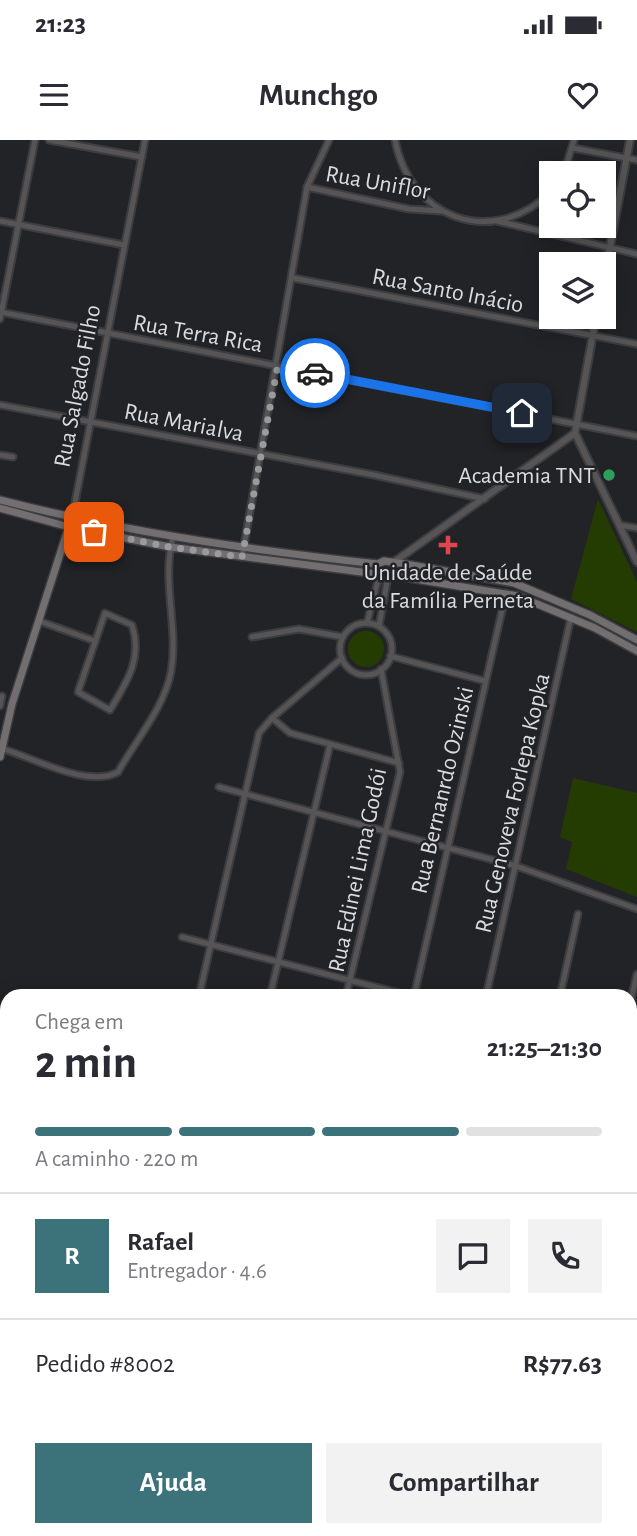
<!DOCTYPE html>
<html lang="pt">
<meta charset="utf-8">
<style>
body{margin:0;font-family:"Alegreya Sans",sans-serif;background:#f2f2f3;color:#2b2b33;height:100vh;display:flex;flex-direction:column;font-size:26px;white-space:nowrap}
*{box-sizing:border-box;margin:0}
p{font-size:23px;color:#7c7c81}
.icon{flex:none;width:38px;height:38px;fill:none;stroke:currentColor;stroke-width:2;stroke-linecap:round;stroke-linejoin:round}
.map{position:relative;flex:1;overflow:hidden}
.side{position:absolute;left:0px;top:849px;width:637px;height:548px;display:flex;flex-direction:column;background:#fff;border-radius:21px 21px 0 0;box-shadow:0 4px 18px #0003}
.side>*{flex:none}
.tools{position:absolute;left:539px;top:21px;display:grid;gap:14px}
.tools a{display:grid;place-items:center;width:77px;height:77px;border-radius:0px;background:#fff;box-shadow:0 4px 18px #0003;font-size:35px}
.pin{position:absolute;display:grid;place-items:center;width:60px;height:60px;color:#fff;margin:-30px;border-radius:14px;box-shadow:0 4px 10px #0006}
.courier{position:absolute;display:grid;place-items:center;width:70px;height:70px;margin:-35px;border:5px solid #1a73e8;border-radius:50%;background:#fff;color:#222;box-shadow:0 2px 9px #0007}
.head em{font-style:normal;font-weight:700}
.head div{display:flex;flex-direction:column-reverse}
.head{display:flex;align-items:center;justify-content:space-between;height:119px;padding:0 35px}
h1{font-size:46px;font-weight:700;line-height:52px}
.bar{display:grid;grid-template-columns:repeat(4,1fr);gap:10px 7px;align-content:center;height:84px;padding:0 35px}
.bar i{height:9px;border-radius:5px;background:#e1e1e2}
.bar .on{background:#3c737b}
.bar p{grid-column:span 4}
.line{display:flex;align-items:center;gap:18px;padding:0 35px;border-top:2px solid #e1e1e2}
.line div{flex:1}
.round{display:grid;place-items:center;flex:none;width:74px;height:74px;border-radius:0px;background:#f2f2f3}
.action{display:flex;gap:14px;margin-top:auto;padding:14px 35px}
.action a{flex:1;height:80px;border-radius:0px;background:#3c737b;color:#fff;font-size:28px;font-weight:700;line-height:80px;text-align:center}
.action a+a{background:#f2f2f3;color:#2b2b33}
.status{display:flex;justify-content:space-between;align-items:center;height:49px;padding:0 35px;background:#fff;direction:ltr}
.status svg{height:19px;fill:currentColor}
header{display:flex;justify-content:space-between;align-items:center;height:91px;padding:0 35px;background:#fff;font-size:32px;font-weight:700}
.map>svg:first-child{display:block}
.green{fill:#243c02}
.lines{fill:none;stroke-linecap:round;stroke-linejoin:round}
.minor-casing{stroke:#3c3d40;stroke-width:9}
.tertiary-casing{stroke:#3c3d40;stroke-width:10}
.secondary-casing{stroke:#3c3d40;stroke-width:10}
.minor{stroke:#565454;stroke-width:5}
.tertiary{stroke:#565454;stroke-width:6}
.secondary{stroke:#736f70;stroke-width:7}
.done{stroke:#9a9b9d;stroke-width:7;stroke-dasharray:0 12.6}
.route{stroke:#1a73e8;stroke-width:9}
.leisure-dot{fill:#2e9e5b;stroke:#222327;stroke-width:2.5}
.health-dot{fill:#e0444e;stroke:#222327;stroke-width:2.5}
.labels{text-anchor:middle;stroke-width:5;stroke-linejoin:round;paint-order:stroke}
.street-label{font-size:24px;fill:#dadbdd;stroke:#222327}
.poi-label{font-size:24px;fill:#dadbdd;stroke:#222327;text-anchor:end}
</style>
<div class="status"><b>21:23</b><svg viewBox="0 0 49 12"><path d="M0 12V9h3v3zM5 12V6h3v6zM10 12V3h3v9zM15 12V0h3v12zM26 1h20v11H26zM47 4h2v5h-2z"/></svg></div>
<header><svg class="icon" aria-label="menu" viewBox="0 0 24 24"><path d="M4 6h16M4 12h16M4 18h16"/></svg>Munchgo<svg class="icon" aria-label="heart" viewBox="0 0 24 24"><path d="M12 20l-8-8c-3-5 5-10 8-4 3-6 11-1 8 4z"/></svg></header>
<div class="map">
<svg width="637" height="1396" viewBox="0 0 637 1396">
<rect width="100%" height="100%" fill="#222327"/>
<!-- green -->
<g class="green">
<path d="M598 359 637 442V492L571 459Z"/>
<circle cx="366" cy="509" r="18"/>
<path d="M573 638 637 653V757L566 729 572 702 560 697Z"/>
</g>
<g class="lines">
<!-- minor casing -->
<g class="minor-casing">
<g id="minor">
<path d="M49 0 142 17"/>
<path d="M395 0C410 79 492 109 551 52"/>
<path d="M573 8 637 20"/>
<path d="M564 33 574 0"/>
<path d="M307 47 409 69 441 71"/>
<path d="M0 81 124 105"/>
<path d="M497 81 637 114"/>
<path d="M293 138 637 204"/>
<path d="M0 172 637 296"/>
<path d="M0 179 35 0"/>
<path d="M0 265 374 335 485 359"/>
<path d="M0 315 13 317"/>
<path d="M72 378 145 0"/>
<path d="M619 385 637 388"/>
<path d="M242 417 307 47 329 0"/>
<path d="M105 473 132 485C143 518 127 542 110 570L78 552Z"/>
<path d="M39 481 95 501"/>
<path d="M367 483 379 436"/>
<circle cx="366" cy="509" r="26"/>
<path d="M379 486 388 437"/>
<path d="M252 497 299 489 343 497"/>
<path d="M390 516 485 541"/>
<path d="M0 566 2 556"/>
<path d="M272 578 290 593 399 623"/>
<path d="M0 608C32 617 88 649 118 632 136 600 164 568 171 532 179 487 161 441 173 397"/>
<path d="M219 647 516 726 637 769"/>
<path d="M182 797 411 856"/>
<path d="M199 856 259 593 272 578 342 518"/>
<path d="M270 856 330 605"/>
<path d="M346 856 400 632 381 529"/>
<path d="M414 856 506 453"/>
<path d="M486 856 571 477"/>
<path d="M560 856 578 774"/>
<path d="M630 864 637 834"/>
<path d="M630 900 637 901"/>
<path d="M630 912 637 914"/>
<path d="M630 1191 637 1195"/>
<path d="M630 1272 637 1276"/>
<path d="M630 1360 637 1361"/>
<path d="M461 1390 490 1396"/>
<path d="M141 1396 142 1390"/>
<path d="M218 1396 219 1390"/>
<path d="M289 1396 290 1390"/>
<path d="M364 1396 365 1390"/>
<path d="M506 1396 507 1390"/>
</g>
</g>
<!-- tertiary casing -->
<g class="tertiary-casing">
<g id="tertiary">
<path d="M604 138 630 0"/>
<path d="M596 177 575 293 637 422"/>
<path d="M394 422 575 293"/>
<path d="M0 896H7"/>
<path d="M630 1041 637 1043"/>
<path d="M630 1055 637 1056"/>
<path d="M0 1342 7 1343"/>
<path d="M63 1390 66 1396"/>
</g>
</g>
<!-- secondary casing -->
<g class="secondary-casing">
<g id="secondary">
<path d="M0 360C124 392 251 410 378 424L384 421 405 424 514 443 590 475 637 500"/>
<path d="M0 368 69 387 170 407 377 434"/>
<path d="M391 435 518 456 595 488 637 511"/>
<path d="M0 617 12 564 70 383"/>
</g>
</g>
<!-- minor -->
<use href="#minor" class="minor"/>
<!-- tertiary -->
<use href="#tertiary" class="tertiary"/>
<!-- secondary -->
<use href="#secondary" class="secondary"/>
</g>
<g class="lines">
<!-- done -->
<path class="done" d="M94 392 170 407 242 417 278 225 315 233"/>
<!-- route -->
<path class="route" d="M315 233 522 273"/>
</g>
<!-- markers -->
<circle class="leisure-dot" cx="609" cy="335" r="7"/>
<path class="health-dot" d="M444.5 394.5h7v7h7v7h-7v7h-7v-7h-7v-7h7z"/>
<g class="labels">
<!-- street labels -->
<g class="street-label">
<text transform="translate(378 42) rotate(10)" y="8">Rua Uniflor</text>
<text transform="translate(448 150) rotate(11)" y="8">Rua Santo Inácio</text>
<text transform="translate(198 193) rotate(10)" y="8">Rua Terra Rica</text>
<text transform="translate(77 246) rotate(-79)" y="8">Rua Salgado Filho</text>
<text transform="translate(184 282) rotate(11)" y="8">Rua Marialva</text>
<text transform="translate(442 650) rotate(-77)" y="8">Rua Bernanrdo Ozinski</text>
<text transform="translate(512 663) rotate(-77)" y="8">Rua Genoveva Forlepa Kopka</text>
<text transform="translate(357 730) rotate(-78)" y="8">Rua Edinei Lima Godói</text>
</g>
<!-- poi labels -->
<g class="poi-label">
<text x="595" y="343">Academia TNT</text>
<text x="448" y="440" text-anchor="middle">Unidade de Saúde<tspan x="448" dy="28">da Família Perneta</tspan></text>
</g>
</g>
</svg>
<div class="tools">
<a><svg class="icon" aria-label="locate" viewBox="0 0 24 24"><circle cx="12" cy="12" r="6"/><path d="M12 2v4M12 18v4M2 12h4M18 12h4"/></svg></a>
<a><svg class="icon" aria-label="layers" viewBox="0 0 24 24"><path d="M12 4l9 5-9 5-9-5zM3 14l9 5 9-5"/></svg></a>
</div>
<div class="pin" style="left:94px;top:392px;background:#ea580c"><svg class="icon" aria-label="bag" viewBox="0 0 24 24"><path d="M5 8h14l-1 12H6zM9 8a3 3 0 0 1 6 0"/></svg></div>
<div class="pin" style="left:522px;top:273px;background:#1f2937"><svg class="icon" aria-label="home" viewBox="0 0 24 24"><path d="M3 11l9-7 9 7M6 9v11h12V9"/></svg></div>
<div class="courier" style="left:315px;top:233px"><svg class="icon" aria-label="car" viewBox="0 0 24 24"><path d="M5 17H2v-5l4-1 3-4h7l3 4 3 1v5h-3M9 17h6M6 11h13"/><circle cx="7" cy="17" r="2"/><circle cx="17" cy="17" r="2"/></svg></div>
<section class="side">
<div class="head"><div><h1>2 min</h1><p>Chega em</p></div><em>21:25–21:30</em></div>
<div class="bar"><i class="on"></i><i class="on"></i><i class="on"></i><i></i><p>A caminho · 220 m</p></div>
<div class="line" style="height:126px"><b class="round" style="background:#3c737b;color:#fff">R</b><div><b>Rafael</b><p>Entregador · 4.6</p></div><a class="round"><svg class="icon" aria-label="chat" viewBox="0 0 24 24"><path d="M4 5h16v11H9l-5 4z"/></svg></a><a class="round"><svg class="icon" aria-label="phone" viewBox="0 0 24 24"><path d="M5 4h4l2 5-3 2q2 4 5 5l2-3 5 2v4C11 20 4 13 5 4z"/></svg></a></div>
<div class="line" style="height:91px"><div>Pedido #8002</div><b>R$77.63</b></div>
<div class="action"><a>Ajuda</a><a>Compartilhar</a></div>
</section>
</div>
